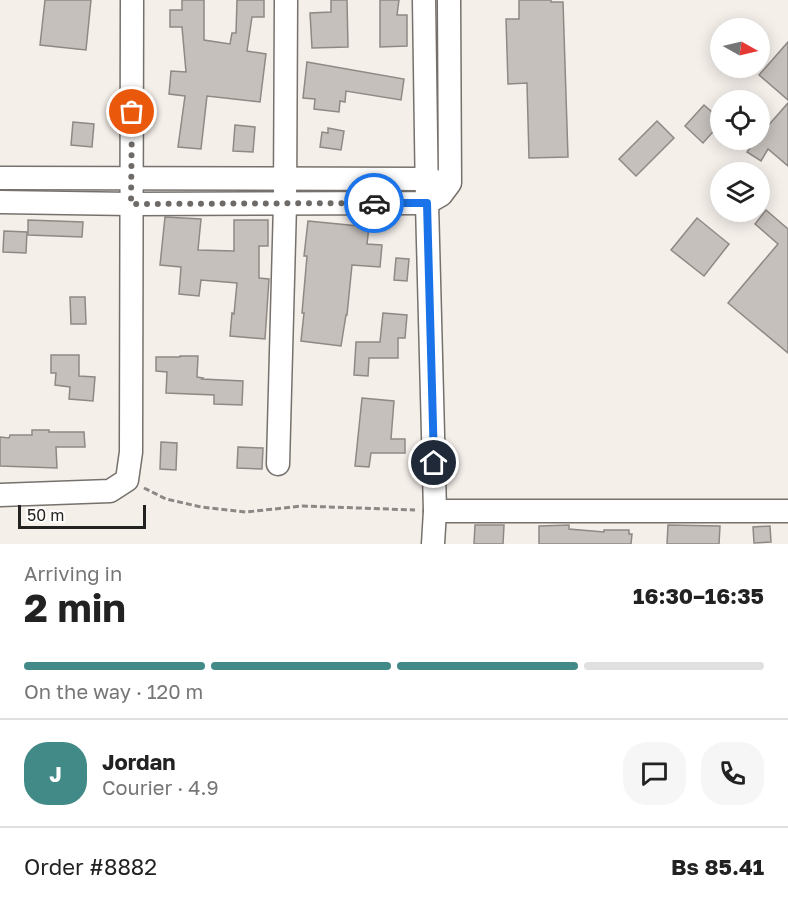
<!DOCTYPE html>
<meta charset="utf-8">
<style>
body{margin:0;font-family:"Golos Text",sans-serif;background:#f6f6f6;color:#222;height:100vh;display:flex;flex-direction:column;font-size:22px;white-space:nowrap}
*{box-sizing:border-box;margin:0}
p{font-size:20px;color:#767676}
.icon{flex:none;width:33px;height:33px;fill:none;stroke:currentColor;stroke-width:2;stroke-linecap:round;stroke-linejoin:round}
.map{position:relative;height:544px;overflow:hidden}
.sheet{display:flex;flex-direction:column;background:#fff;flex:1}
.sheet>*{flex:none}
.needle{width:39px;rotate:98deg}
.controls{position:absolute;left:710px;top:18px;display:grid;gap:12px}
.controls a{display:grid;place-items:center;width:60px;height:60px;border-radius:50%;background:#fff;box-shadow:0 3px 15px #0003;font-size:30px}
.scale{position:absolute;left:18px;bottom:15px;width:128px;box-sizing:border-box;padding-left:6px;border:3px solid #242220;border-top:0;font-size:16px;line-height:21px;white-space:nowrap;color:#242220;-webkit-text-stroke:4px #fffdfb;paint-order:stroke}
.pin{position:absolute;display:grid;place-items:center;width:51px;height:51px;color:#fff;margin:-26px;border:3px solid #fff;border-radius:50%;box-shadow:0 2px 6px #0007}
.courier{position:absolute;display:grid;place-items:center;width:60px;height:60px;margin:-30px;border:4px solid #1a73e8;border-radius:50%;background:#fff;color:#222;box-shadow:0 2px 8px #0007}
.summary em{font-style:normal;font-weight:700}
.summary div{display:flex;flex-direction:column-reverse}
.summary{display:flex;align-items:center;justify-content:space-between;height:102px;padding:0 24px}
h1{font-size:39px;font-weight:700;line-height:45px}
.bar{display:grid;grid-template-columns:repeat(4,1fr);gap:9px 6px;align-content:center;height:72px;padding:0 24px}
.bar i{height:8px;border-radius:4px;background:#e0e0e0}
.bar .current{background:#428a88}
.bar p{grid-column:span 4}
.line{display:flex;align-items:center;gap:15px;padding:0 24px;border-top:2px solid #e0e0e0}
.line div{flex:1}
.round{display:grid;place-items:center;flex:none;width:63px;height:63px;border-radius:24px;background:#f6f6f6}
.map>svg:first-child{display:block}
.building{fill:#c5c0bb;stroke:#8f8985;stroke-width:1.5}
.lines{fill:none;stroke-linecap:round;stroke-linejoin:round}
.minor-casing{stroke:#76716c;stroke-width:25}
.path{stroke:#8c8885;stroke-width:3;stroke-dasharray:6 3;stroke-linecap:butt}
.minor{stroke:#fff;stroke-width:22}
.done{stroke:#6d6a67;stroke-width:6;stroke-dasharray:0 10.8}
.route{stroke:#1a73e8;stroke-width:8}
</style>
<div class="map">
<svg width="788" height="544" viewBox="0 0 788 544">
<rect width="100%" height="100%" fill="#f5efea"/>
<!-- building -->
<g class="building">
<path d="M45 0H91L86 50 40 45Z"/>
<path d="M182 0H204V40L230 44 232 33H236L237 0H264V17H252L247 51 266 54 260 102 207 96 201 149 178 147 185 96 169 94 171 71 186 72 182 27H170V10H182Z"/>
<path d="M331 0H347L348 47 312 48 310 13 331 12Z"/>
<path d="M380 0H399L397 15H407V46L380 47Z"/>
<path d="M519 0H551V2H563L568 157 529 158 527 83 508 84 506 19H519Z"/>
<path d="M788 42V100L759 75Z"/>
<path d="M307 62 404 79 401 100 346 91 345 102 340 101 339 112 314 109 315 99 303 98Z"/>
<path d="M788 103V166L768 149 761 161 747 152 756 140H759V136Z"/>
<path d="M704 105 720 119V124L703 143 685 126Z"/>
<path d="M657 121 674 138 636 176 619 159Z"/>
<path d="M73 122 94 124 92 147 71 145Z"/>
<path d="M235 125 255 127 253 152 233 151Z"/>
<path d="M328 128 344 131 341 150 320 147 322 132 328 133Z"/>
<path d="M766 210 788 229V353L728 303 778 244 755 224Z"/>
<path d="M165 217 201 219 198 250 234 251V220H268V246H259V278L269 279 265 339 230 336 232 313 234 314 237 283 201 280 199 296 179 294 181 267 160 265Z"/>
<path d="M697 218 729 244 704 276 671 250Z"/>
<path d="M28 220 83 222 82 237 28 235Z"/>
<path d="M308 221 369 227 367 244 382 245 380 267 352 265 347 315H346L341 346 301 341 304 313H302L307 256H304Z"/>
<path d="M4 231 27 232 26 253 3 252Z"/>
<path d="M396 258 409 259 407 281 394 280Z"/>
<path d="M70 297H85L86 324H71Z"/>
<path d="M383 313 407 315 405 338H398V358H369L368 376 354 375 356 342H380Z"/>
<path d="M51 355H79V376L95 377 93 401 69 399 70 387 55 385 56 373H51Z"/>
<path d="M180 356H198L197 377 203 378 202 379 243 381 242 405 214 404V395L166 393 167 372 156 371V357H180Z"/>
<path d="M362 398 394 401 391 439H405V453H371L369 467 355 466Z"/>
<path d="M32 430H49V432H84L85 447H56L57 468 0 466V437L9 438 10 435H32Z"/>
<path d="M161 442 177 443 176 470 160 469Z"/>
<path d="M238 447 263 448 262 469 237 468Z"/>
<path d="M475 525H504L503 544H474Z"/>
<path d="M569 525V529L604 532V530H629V534H632L631 544H539V526Z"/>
<path d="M668 525 720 526 719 544H667Z"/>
<path d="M770 526 771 542 754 543 753 527Z"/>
</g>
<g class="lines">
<!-- minor casing -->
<g class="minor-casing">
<g id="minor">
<path d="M424 0 427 203 435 511 433 544"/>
<path d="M0 178 426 179 440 182"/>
<path d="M0 202 131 204 427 203 441 195 450 183 449 0"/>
<path d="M278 464 285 204 286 0"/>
<path d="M0 495 110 491 127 480 131 452 132 0"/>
<path d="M435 511H788"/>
</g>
</g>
<!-- path -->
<path class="path" d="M144 488 166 499 201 507 246 512 302 506 415 510"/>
<!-- minor -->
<use href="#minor" class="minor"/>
</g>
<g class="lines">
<!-- done -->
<path class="done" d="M132 112 131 204 374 203"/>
<!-- route -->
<path class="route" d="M374 203H427L434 463"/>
</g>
</svg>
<div class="controls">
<a><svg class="needle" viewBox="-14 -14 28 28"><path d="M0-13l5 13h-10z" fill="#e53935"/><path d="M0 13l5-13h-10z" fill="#767676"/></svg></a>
<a><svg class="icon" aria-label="locate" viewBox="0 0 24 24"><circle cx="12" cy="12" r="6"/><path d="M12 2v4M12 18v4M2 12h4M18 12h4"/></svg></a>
<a><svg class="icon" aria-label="layers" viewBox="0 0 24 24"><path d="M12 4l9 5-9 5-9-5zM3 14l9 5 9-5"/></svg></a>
</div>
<div class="scale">50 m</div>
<div class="pin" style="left:132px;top:112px;background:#ea580c"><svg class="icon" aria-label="bag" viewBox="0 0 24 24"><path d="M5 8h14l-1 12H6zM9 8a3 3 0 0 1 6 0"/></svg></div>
<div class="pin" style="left:434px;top:463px;background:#1f2937"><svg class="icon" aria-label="home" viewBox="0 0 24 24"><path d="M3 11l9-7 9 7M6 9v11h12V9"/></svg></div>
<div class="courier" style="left:374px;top:203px"><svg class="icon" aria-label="car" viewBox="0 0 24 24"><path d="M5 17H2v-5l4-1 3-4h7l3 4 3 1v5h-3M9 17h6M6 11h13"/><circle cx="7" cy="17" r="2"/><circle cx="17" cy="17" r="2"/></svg></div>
</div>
<section class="sheet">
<div class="summary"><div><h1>2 min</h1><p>Arriving in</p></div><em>16:30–16:35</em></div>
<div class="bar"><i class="current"></i><i class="current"></i><i class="current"></i><i></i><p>On the way · 120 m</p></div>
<div class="line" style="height:108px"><b class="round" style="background:#428a88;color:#fff">J</b><div><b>Jordan</b><p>Courier · 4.9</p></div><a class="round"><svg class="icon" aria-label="chat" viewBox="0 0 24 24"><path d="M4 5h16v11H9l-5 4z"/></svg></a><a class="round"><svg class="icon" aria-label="phone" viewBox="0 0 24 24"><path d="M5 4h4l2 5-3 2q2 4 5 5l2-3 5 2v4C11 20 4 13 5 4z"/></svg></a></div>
<div class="line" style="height:78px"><div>Order #8882</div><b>Bs 85.41</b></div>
</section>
